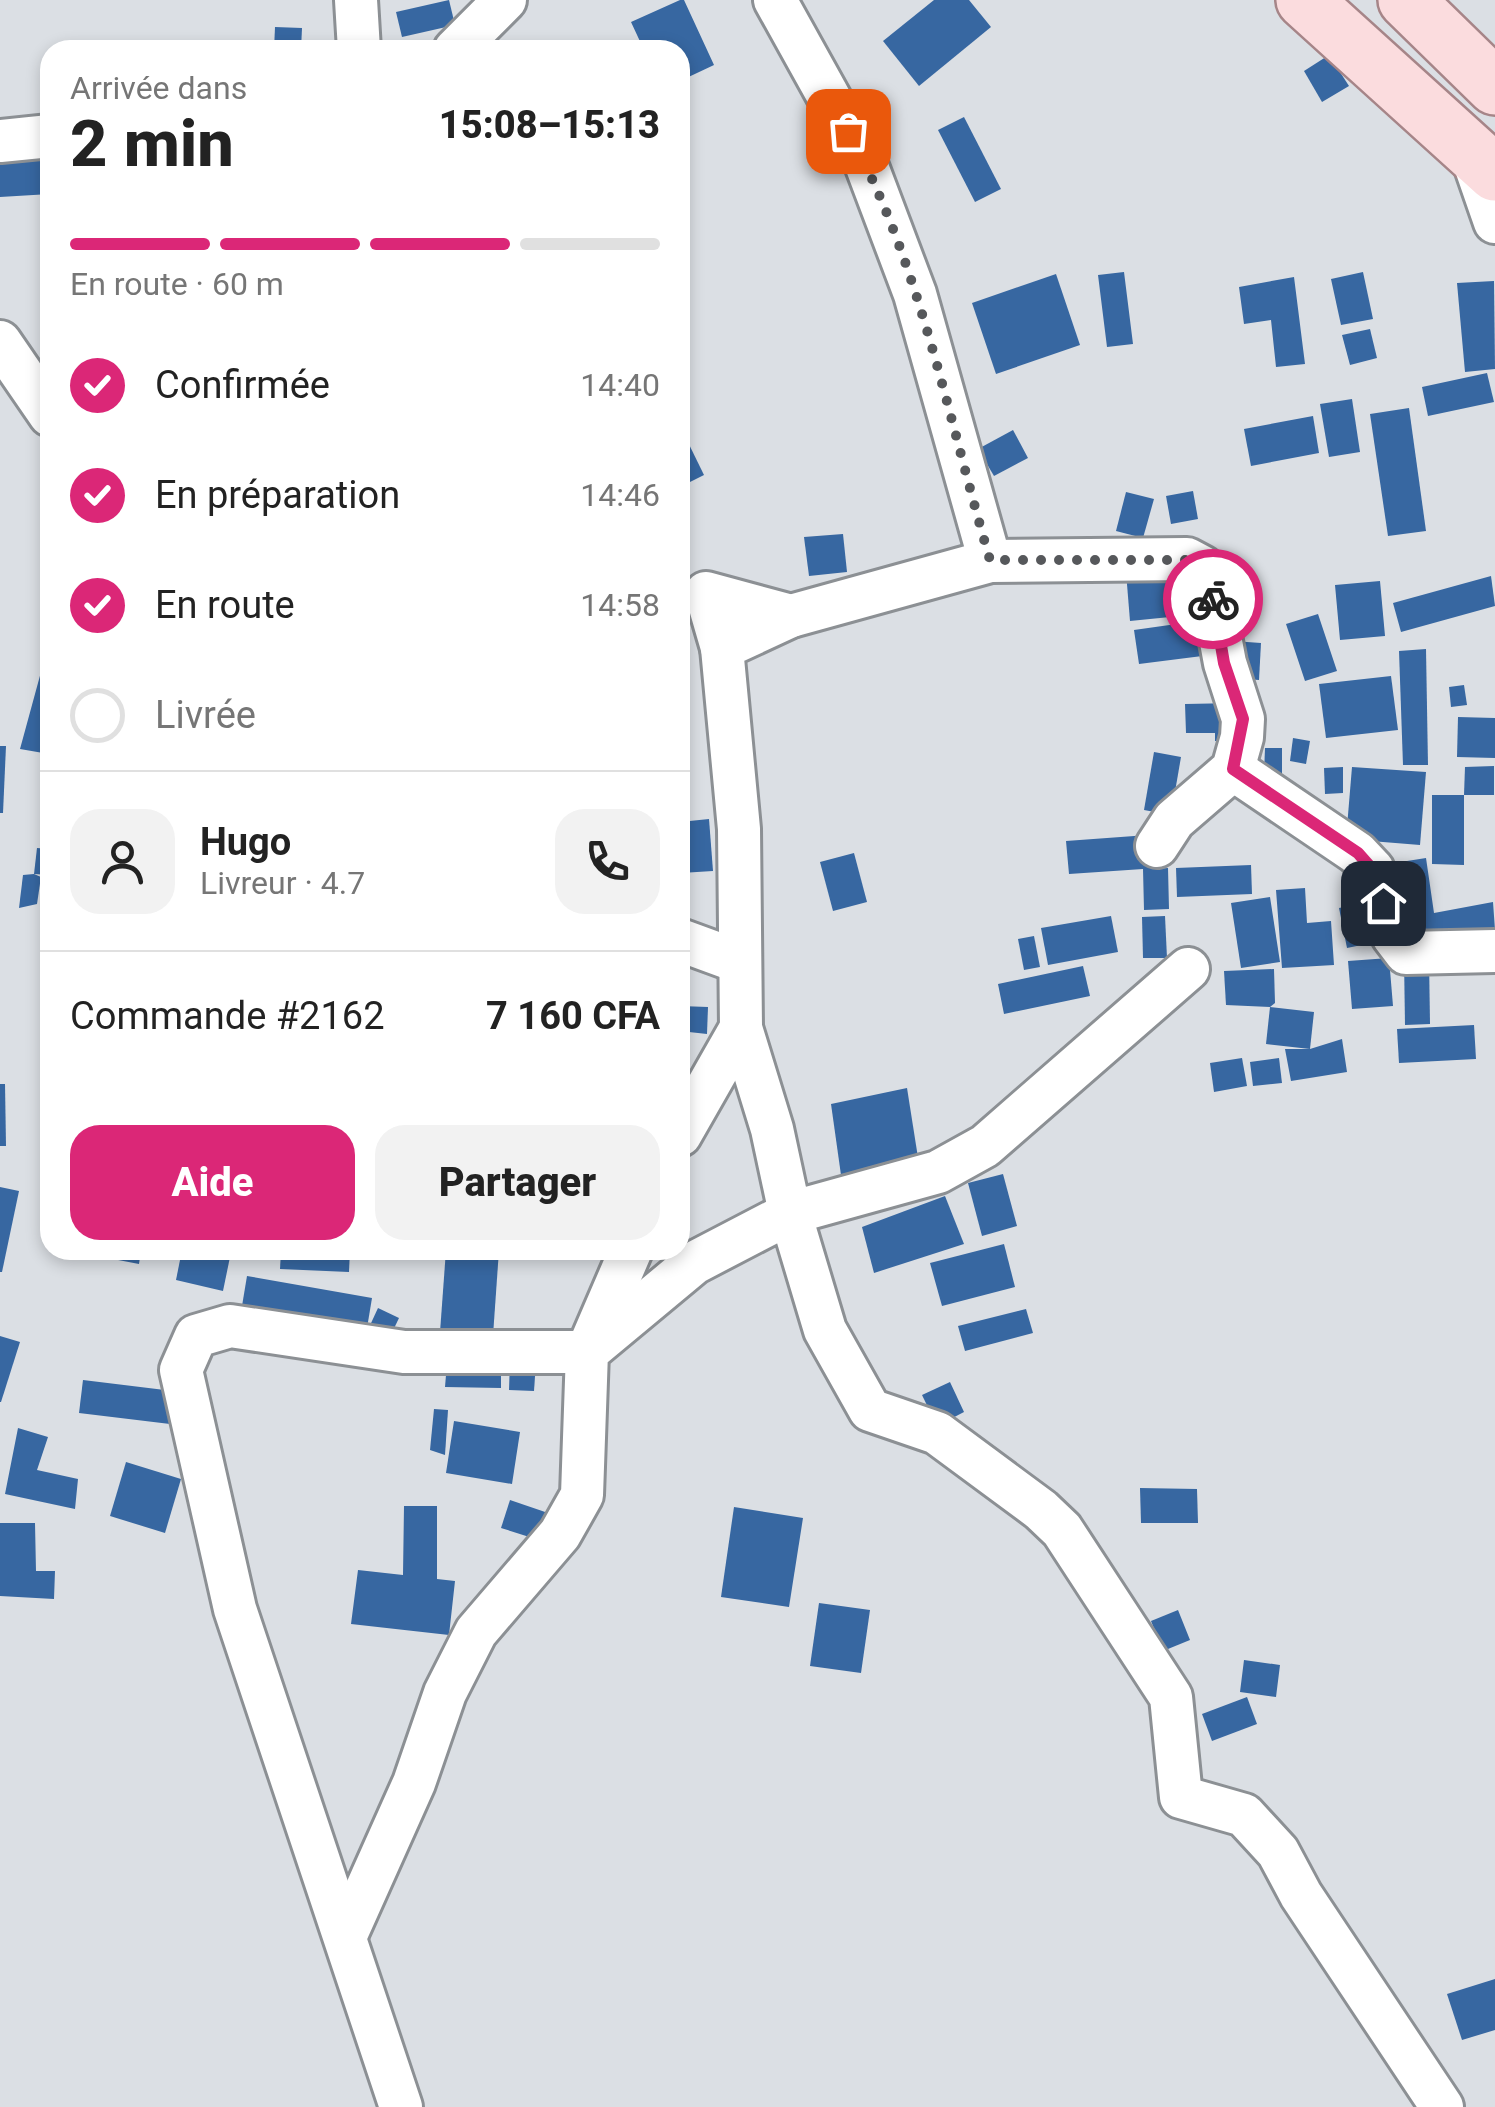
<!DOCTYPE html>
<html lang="fr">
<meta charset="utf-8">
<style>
body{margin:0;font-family:Roboto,sans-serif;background:#f2f2f2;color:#222;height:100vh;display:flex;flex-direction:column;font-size:38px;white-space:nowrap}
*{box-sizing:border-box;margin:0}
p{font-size:32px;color:#767676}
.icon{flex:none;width:55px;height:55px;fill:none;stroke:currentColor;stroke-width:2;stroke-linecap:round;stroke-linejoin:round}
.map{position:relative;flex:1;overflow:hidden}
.side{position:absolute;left:40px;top:40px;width:650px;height:1220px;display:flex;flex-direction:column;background:#fff;border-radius:30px;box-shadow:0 5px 15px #0003}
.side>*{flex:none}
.pin{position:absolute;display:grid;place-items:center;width:85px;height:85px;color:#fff;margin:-42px;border-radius:20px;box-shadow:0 5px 15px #0006}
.courier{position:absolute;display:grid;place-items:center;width:100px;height:100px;margin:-50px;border:8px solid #db2777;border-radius:50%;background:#fff;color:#222;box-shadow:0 2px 12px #0007}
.headline em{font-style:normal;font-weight:800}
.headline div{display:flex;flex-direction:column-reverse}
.headline{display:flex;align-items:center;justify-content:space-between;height:170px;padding:0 30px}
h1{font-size:65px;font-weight:800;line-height:75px}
.bar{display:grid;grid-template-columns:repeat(4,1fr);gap:15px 10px;align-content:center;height:120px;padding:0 30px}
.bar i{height:12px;border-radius:8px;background:#e0e0e0}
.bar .selected{background:#db2777}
.bar p{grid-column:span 4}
.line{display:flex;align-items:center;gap:25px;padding:0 30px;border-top:2px solid #e0e0e0}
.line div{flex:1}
.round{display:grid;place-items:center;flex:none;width:105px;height:105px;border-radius:30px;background:#f2f2f2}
ol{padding:0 30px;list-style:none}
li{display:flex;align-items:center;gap:30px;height:110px}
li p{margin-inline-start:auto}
li .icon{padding:10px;border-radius:50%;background:#db2777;color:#fff;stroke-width:4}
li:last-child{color:#767676}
li i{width:55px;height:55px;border:5px solid #e0e0e0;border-radius:50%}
.action{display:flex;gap:20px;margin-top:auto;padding:20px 30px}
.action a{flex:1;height:115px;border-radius:30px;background:#db2777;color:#fff;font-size:40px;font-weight:800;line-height:115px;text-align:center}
.action a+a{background:#f2f2f2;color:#222}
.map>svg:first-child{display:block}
.building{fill:#3767a1}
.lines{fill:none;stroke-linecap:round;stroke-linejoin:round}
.street-casing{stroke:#8c9094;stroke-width:48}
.primary-casing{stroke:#a68588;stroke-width:60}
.street{stroke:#fff;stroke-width:42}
.primary{stroke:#fbdcde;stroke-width:55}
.done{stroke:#56585b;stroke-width:10;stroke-dasharray:0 18}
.route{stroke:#db2777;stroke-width:12}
</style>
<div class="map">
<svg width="1495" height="2107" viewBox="0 0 1495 2107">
<rect width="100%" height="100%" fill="#dbdfe4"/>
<!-- building -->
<g class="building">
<path d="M449 0 455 25 402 37 396 12Z"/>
<path d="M680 0H684L714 65 680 81V50H644L631 22Z"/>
<path d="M934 0H969L991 27 919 86 883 41Z"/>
<path d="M275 27 302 28 301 50H274Z"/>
<path d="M1329 55 1349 86 1322 102 1304 71Z"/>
<path d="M964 117 1001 189 975 202 938 130Z"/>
<path d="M50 149V194L0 197V152Z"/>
<path d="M1124 272 1133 344 1107 347 1098 275Z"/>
<path d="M1363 272 1373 319 1341 325 1331 279Z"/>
<path d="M1056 274 1080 345 996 374 972 303Z"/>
<path d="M1294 277 1305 364 1276 367 1271 320 1244 324 1239 287Z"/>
<path d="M1494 281 1495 369 1465 372 1457 283Z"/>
<path d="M1370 329 1377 358 1350 365 1342 335Z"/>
<path d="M1487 373 1494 402 1428 416 1422 387Z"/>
<path d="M1352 399 1360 452 1329 457 1320 404Z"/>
<path d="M1409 408 1426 531 1388 536 1370 414Z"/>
<path d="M1313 416 1319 453 1251 466 1244 429Z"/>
<path d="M680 426 704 475 680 487Z"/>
<path d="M1013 430 1028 458 994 476 978 449Z"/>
<path d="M1193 491 1198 519 1171 524 1166 496Z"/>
<path d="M1126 492 1154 499 1143 538 1116 531Z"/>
<path d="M843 534 847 572 809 576 804 537Z"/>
<path d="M1175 567 1180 616 1130 621 1126 572Z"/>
<path d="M1491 576 1495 606 1401 632 1393 603Z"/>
<path d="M1380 581 1385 636 1340 640 1335 585Z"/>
<path d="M1318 614 1337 671 1305 681 1286 624Z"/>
<path d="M1212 619 1218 654 1139 664 1134 630Z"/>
<path d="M1233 641 1261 643 1259 680 1230 678Z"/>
<path d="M1426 649 1428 765H1403L1399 651Z"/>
<path d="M44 661 50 663 49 754 20 749Z"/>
<path d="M1391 676 1398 730 1326 738 1319 684Z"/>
<path d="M1464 685 1467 705 1451 707 1449 687Z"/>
<path d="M1236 703 1237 741H1215V733H1186L1185 704Z"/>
<path d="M1458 717 1495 718V758L1457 757Z"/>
<path d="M1293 738 1310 741 1306 764 1290 761Z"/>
<path d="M0 746H6L3 813H0Z"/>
<path d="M1265 748H1282V774H1264Z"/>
<path d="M1154 752 1181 757 1171 815 1144 810Z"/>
<path d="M1494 766V795H1464L1465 767Z"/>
<path d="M1343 767V793L1325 794 1324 768Z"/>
<path d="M1352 767 1426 772 1420 845 1346 839Z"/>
<path d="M1432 795H1464V865L1432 864Z"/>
<path d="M709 819 713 871 681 873 680 822Z"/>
<path d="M1148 835 1151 869 1168 868 1169 909 1144 910 1143 869 1069 874 1066 841Z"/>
<path d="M37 848 50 849V875L34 874Z"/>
<path d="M854 853 867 902 833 911 820 862Z"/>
<path d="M1426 858 1434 913 1493 902 1495 930 1417 943 1412 916 1396 918 1388 864Z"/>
<path d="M1251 865 1252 894 1177 897 1176 868Z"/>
<path d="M34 874 41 877 37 904 19 908 23 875Z"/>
<path d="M1305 888 1307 923 1331 921 1334 965 1282 968 1276 890Z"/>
<path d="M1270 897 1280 962 1241 968 1231 903Z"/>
<path d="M1378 900 1386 940 1347 948 1339 908Z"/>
<path d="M1111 916 1118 952 1048 965 1041 928Z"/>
<path d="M1165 916 1167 958H1143L1142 917Z"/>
<path d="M1034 936 1040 967 1024 970 1018 939Z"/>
<path d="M43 954 50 955V1002H42Z"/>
<path d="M1389 958 1393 1006 1352 1009 1348 961Z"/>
<path d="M1429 958 1430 1024 1405 1025 1404 959Z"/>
<path d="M1083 966 1090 996 1004 1014 998 984Z"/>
<path d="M1274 969 1275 1003 1270 1007 1226 1005 1224 971Z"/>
<path d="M680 1006 708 1007 707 1034 680 1031Z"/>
<path d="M1270 1007 1314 1012 1310 1049 1266 1044Z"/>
<path d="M1474 1025 1476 1059 1399 1063 1397 1029Z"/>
<path d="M1342 1039 1347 1072 1291 1081 1285 1049H1310Z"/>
<path d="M1242 1058 1247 1086 1214 1092 1210 1063Z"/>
<path d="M1279 1058 1282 1083 1253 1086 1250 1062Z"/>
<path d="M0 1084H5L6 1146H0Z"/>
<path d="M907 1088 919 1164 841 1175 831 1104Z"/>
<path d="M1003 1174 1017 1226 982 1236 968 1183Z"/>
<path d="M0 1187 19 1191 2 1272H0Z"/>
<path d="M945 1196 964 1244 874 1273 862 1227Z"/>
<path d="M1004 1244 1015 1287 942 1306 930 1263Z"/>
<path d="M66 1250H141L139 1264Z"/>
<path d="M182 1250 230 1257 223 1291 176 1280Z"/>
<path d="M281 1250H350L349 1272 280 1269Z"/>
<path d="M446 1250H499L492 1350 439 1346Z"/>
<path d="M247 1276 372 1298 366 1334 241 1312Z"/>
<path d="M378 1308 399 1318 387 1343 366 1334Z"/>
<path d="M1026 1309 1033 1333 965 1351 958 1326Z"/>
<path d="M0 1336 20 1342 1 1402H0Z"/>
<path d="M510 1360 536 1362 534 1391 509 1390Z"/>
<path d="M447 1363 501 1365V1388L445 1387Z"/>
<path d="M83 1380 173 1391 170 1424 79 1413Z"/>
<path d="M950 1382 964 1412 937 1426 922 1395Z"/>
<path d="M434 1409 448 1410 445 1455 430 1450Z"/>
<path d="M454 1421 520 1432 512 1484 446 1473Z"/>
<path d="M18 1428 48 1437 37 1470 78 1479 75 1509 5 1494Z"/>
<path d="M126 1462 181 1479 165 1533 110 1516Z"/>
<path d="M1140 1488 1197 1489 1198 1523H1141Z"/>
<path d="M510 1500 551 1514 542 1541 501 1528Z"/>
<path d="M404 1506H437V1579L455 1581 449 1635 351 1624 358 1570 403 1575Z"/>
<path d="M734 1507 803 1518 789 1607 721 1597Z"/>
<path d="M0 1523H35L36 1571H55L54 1599 0 1596Z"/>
<path d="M819 1603 870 1610 861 1673 810 1666Z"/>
<path d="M1178 1610 1190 1640 1163 1651 1151 1621Z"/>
<path d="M1244 1660 1280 1665 1276 1697 1240 1692Z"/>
<path d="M1247 1697 1257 1724 1212 1741 1202 1714Z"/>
<path d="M1495 1979V2030L1462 2040 1447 1994Z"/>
</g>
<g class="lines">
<!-- street casing -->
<g class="street-casing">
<g id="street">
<path d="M356 0 359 50"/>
<path d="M775 0 866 164 915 294 990 561"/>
<path d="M455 50 505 0"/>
<path d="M0 141 50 136"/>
<path d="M1470 150 1495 222"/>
<path d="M0 342 50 415"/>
<path d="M722 648 706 593 791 616"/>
<path d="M1233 769 1357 853 1373 870 1393 936 1406 953 1495 951"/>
<path d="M1157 846 1174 820 1233 769 1242 737 1243 719 1225 663 1210 583 1202 567 1187 559 990 561 791 616 722 648 739 829 741 1028 772 1129 790 1213 938 1172 985 1146 1188 969"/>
<path d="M680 940 740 962"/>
<path d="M680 1135 741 1028"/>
<path d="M346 1935 414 1783 445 1693 476 1632 560 1534 582 1495 587 1352 694 1263 790 1213 825 1330 870 1410 937 1433 1041 1510 1062 1530 1171 1697 1181 1797 1244 1815 1278 1852 1301 1895 1442 2107"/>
<path d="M401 2107 235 1609 181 1370 196 1336 230 1326 404 1352H587L631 1250"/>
</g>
</g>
<!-- primary casing -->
<g class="primary-casing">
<g id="primary">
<path d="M1304 0 1495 173"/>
<path d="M1406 0 1495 87"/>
</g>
</g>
<!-- street -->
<use href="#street" class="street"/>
<!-- primary -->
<use href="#primary" class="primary"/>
</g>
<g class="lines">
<!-- done -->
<path class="done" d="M848 131C920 262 948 418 990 560H1187L1202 568 1213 599"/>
<!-- route -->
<path class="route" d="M1213 599 1224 663 1243 719 1233 769 1358 853 1373 870 1383 903"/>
</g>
</svg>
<div class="pin" style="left:848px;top:131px;background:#ea580c"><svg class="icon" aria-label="bag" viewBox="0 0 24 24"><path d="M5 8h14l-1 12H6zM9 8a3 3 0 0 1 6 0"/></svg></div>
<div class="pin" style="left:1383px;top:903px;background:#1f2937"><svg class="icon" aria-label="home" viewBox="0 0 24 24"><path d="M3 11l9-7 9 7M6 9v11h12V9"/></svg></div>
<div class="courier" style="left:1213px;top:599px"><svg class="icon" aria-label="bike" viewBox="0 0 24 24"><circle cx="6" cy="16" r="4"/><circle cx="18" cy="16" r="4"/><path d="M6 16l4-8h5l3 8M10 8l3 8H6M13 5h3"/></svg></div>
<section class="side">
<div class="headline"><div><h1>2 min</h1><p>Arrivée dans</p></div><em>15:08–15:13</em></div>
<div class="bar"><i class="selected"></i><i class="selected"></i><i class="selected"></i><i></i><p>En route · 60 m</p></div>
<ol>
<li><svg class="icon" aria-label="check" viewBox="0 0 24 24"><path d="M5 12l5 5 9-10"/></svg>Confirmée<p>14:40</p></li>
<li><svg class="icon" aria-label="check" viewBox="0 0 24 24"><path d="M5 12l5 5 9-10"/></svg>En préparation<p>14:46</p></li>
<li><svg class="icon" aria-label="check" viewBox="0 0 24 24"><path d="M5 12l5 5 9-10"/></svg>En route<p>14:58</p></li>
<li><i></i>Livrée</li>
</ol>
<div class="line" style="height:180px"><a class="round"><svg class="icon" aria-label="person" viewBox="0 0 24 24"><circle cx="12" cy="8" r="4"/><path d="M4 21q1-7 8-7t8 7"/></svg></a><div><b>Hugo</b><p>Livreur · 4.7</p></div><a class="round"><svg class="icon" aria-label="phone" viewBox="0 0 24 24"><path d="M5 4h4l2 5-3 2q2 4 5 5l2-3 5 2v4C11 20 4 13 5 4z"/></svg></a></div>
<div class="line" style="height:130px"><div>Commande #2162</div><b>7 160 CFA</b></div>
<div class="action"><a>Aide</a><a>Partager</a></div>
</section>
</div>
